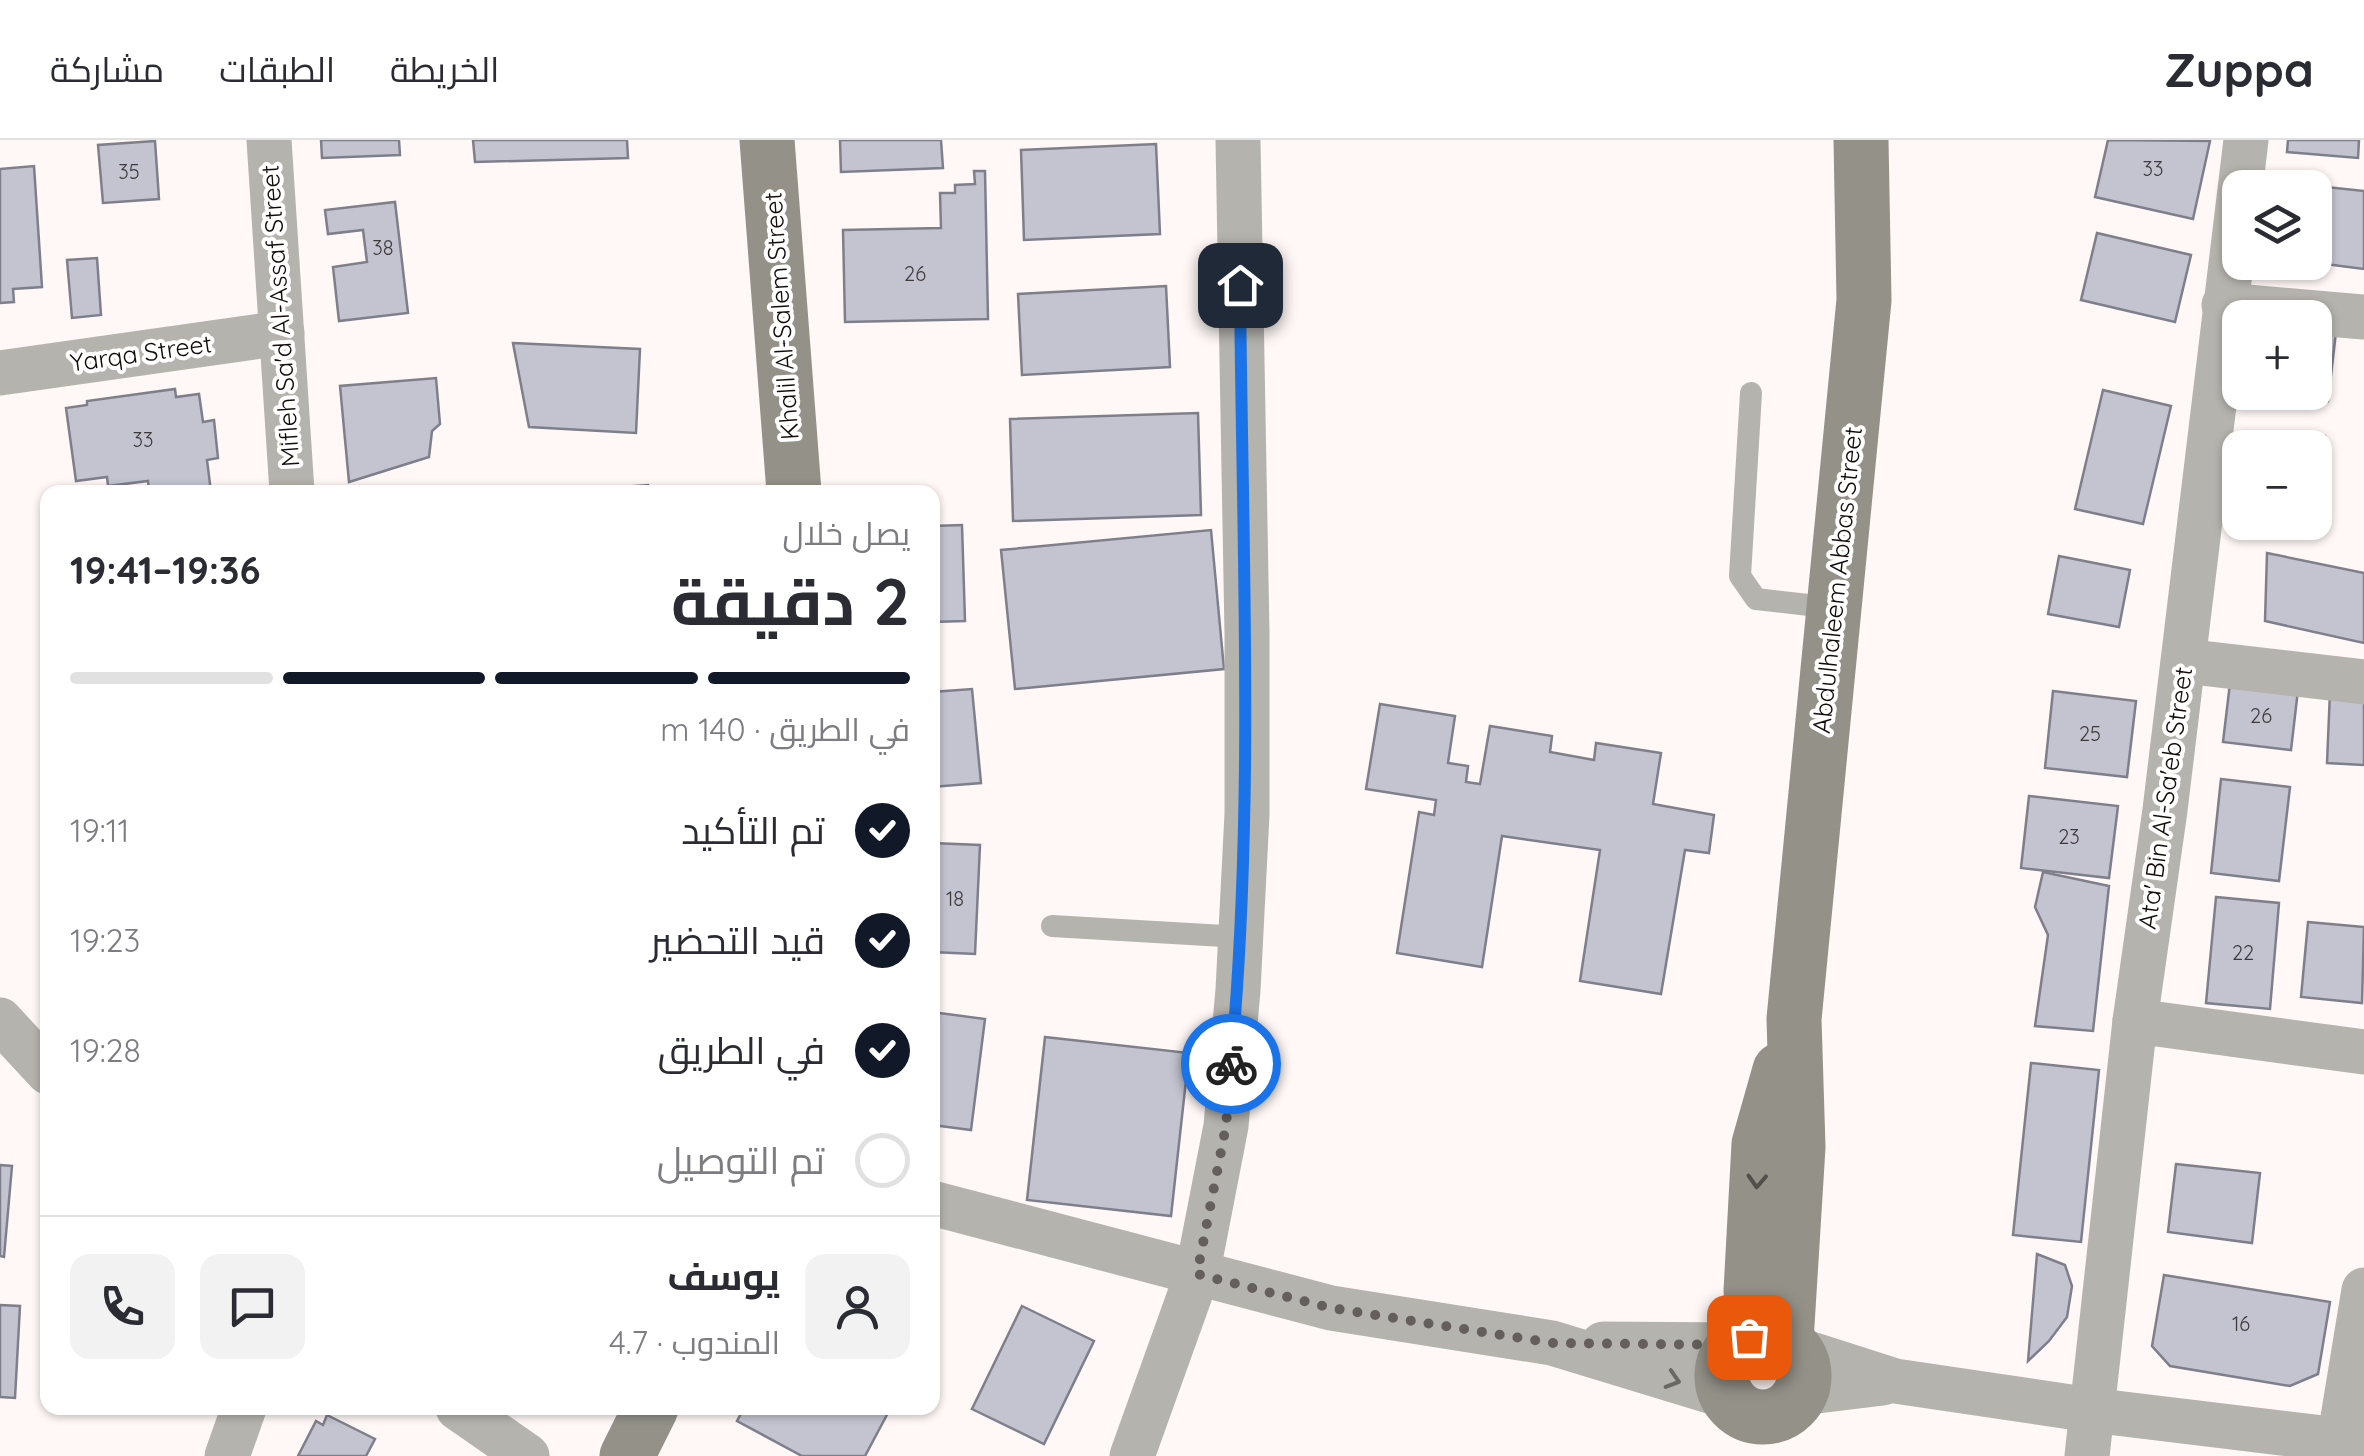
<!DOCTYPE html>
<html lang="ar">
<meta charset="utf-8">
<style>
body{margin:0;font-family:Quicksand,Cairo,sans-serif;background:#f2f2f3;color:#2b2b33;direction:rtl;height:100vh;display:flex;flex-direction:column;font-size:38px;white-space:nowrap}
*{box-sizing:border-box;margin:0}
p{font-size:32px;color:#7c7c81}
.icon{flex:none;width:55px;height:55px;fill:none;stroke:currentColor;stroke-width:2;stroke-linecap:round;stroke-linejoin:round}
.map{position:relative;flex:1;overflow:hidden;direction:ltr}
.sheet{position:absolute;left:40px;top:345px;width:900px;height:930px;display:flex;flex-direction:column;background:#fff;border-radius:20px;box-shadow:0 2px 8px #0004;direction:rtl}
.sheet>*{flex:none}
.controls{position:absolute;left:2222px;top:30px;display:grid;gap:20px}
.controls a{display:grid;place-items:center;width:110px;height:110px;border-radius:20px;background:#fff;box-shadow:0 2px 8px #0004;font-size:50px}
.pin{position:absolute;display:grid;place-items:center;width:85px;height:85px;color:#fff;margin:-42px;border-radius:20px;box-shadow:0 5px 15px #0006}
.courier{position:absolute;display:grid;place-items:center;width:100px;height:100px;margin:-50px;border:8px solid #1a73e8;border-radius:50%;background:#fff;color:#222;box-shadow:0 2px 12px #0007}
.headline em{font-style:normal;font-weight:700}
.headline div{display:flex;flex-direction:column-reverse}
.headline{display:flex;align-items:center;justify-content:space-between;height:170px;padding:0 30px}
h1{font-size:65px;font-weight:700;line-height:75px}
.bar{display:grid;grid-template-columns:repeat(4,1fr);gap:15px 10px;align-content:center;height:120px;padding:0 30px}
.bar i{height:12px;border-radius:8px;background:#e1e1e2}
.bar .current{background:#111827}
.bar p{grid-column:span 4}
.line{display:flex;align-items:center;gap:25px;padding:0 30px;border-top:2px solid #e1e1e2}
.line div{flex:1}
.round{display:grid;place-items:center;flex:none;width:105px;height:105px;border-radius:20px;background:#f2f2f3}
ol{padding:0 30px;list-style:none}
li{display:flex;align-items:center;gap:30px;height:110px}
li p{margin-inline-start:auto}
li .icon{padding:10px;border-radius:50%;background:#111827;color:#fff;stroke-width:4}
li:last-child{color:#7c7c81}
li i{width:55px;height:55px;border:5px solid #e1e1e2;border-radius:50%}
header{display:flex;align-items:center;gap:60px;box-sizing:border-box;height:140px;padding:0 50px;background:#fff;border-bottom:2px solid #e1e1e2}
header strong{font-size:48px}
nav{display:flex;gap:55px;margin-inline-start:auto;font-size:35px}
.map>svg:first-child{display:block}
.building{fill:#c4c4d1;stroke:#7f7f8c;stroke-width:2.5}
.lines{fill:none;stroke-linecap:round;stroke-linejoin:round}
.lane{stroke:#b5b3ad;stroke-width:22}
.street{stroke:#b5b3ad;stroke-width:45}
.secondary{stroke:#939188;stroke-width:55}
.oneway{stroke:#524e49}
.oneway2{stroke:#6b6864}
.done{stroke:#645f5d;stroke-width:10;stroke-dasharray:0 18}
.route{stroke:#1a73e8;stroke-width:12}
.labels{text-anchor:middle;stroke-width:8;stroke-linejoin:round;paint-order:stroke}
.number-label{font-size:20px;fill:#3e3a3c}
.street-label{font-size:25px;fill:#110c0a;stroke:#fff}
</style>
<header>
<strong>Zuppa</strong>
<nav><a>الخريطة</a><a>الطبقات</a><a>مشاركة</a></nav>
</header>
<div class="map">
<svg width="2364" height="1316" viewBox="0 0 2364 1316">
<rect width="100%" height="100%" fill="#fff8f6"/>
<!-- building -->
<g class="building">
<path d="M321 0H399L400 15 322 18Z"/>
<path d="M473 0H627L628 18 475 22Z"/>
<path d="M840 0H941L943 28 841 32Z"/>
<path d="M2108 0 2210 1 2193 79 2095 57Z"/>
<path d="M2288 0H2359L2358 18 2287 12Z"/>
<path d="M155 1 159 59 103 63 98 5Z"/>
<path d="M1156 4 1160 94 1024 100 1021 10Z"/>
<path d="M34 26 42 147 13 149 14 162 0 163V29Z"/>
<path d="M974 31H985L988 179 845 182 843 90 941 88 940 53H955V45L975 44Z"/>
<path d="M2279 42 2364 51V129L2310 122H2315V48H2278Z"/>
<path d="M395 62 408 173 339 181 333 127 367 122 363 90 328 94 325 70Z"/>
<path d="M2097 93 2191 115 2175 182 2081 160Z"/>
<path d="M97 118 101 175 72 178 67 120Z"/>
<path d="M1166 146 1170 227 1022 235 1018 154Z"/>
<path d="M2315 189 2336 192 2328 261 2269 254 2315 252Z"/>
<path d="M513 203 640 209 636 293 529 287Z"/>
<path d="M436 238 440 284 432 291 429 317 349 342 340 246Z"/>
<path d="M175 249 176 257 199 254 203 282 214 280 218 318 207 320 211 352H149L148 341 108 346 107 337 76 341 66 268 87 265V261Z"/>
<path d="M2103 250 2171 266 2143 384 2075 369Z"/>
<path d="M1198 273 1201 375 1013 381 1010 279Z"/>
<path d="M2268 296H2325L2323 379H2315V308H2268Z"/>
<path d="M648 345V352H549Z"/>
<path d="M962 385 965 481 932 482V386Z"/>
<path d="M1211 390 1224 529 1015 549 1001 410Z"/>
<path d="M2267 413 2364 433V503L2265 481Z"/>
<path d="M2059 416 2130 430 2119 487 2048 474Z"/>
<path d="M2230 543 2298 550 2291 610 2223 602Z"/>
<path d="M972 549 981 643 932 647V552Z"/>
<path d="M2053 551 2136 561 2127 637 2045 628Z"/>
<path d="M2330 552 2364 554V625L2327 623Z"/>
<path d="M1380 564 1455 576 1448 623 1468 626 1466 642 1480 644 1490 586 1552 596 1550 612 1594 620 1596 603 1661 613 1653 664 1714 675 1709 713 1685 710 1661 854 1580 841 1600 710 1502 696 1482 827 1397 813 1419 672 1434 675 1436 660 1366 649Z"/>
<path d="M2221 639 2290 647 2279 741 2211 733Z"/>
<path d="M2029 656 2118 666 2109 738 2021 728Z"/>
<path d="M932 703 980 705 975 814 932 812Z"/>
<path d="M2043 732 2109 746 2093 891 2035 886 2048 795 2035 767Z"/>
<path d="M2216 757 2279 763 2270 869 2206 863Z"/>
<path d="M2308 782 2364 787 2362 863 2301 857Z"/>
<path d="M932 872 985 879 971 990 932 985Z"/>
<path d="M1045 897 1189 913 1171 1076 1027 1060Z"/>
<path d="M2031 923 2099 930 2081 1102 2013 1095Z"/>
<path d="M2176 1024 2260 1033 2252 1103 2168 1092Z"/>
<path d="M0 1025 12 1026 4 1117 0 1116Z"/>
<path d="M2037 1114 2065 1125 2072 1146 2067 1177 2049 1201 2028 1221Z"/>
<path d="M2164 1135 2330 1162 2318 1234 2290 1246 2170 1226 2152 1206Z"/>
<path d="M0 1165 20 1166 15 1258 0 1257Z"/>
<path d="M1022 1166 1094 1201 1044 1304 972 1269Z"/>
<path d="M744 1268H888L890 1269 865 1316H802L737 1281Z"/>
<path d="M327 1275 375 1299 366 1316H298L316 1281 323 1285Z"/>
</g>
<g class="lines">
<!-- lane -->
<g class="lane">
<path d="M1751 253 1740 436 1756 459 1835 468"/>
<path d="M1052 786 1241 797"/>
</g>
<!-- street -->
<g class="street">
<path d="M269 0 292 352"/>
<path d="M2224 165 2364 177"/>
<path d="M0 233 282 193"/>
<path d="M2184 521 2364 542"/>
<path d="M0 880 48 932"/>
<path d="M2135 881 2364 912"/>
<path d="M932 1063 1331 1168 1552 1203 1726 1256"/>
<path d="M1603 1204 1736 1205"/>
<path d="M1795 1209 1895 1241 2091 1270 2364 1303"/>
<path d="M1801 1253 1883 1243"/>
<path d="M458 1268 527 1316"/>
<path d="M227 1316 244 1268"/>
<path d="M1132 1316 1197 1135 1226 986 1238 850 1247 674V494L1238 0"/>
<path d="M2087 1316 2135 881 2165 670 2246 0"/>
<path d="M2348 1316 2339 1302 2364 1150"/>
</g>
<!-- secondary -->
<g class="secondary">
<path d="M767 0 794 352"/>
<path d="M1751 1151 1759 1004 1780 930"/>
<circle cx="1763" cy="1236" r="41"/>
<path d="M1786 1201 1798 1007 1794 879 1864 160 1861 0"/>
<path d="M627 1316 651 1268"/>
</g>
</g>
<!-- one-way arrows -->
<defs><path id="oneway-chevron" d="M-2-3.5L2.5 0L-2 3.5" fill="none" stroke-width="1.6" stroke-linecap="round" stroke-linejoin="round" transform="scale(2.5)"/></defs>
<use class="oneway" href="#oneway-chevron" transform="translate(1757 1041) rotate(93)"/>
<use class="oneway2" href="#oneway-chevron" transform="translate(1673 1240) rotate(17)"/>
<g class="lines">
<!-- done -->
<path class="done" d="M1231 924 1226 986 1197 1134 1331 1168 1552 1203 1736 1205 1749 1197"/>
<!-- route -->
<path class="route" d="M1231 924C1255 664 1242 405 1240 145"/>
</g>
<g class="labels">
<!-- number labels -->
<g class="number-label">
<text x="2153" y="36">33</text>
<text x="129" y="39">35</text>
<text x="383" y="115">38</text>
<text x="915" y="141">26</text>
<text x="143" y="307">33</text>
<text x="2261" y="583">26</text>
<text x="2090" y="601">25</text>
<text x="2069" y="704">23</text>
<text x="955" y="766">18</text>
<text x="2243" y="820">22</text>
<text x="2241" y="1191">16</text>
</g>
<!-- street labels -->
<g class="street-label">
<text transform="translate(280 176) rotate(-94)" y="9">Mifleh Sa'd Al-Assaf Street</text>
<text transform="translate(781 176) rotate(-94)" y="9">Khalil Al-Salem Street</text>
<text transform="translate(141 213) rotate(-8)" y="9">Yarqa Street</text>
<text transform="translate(1837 440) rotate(-84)" y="9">Abdulhaleem Abbas Street</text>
<text transform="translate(2165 658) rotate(-82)" y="9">Ata' Bin Al-Sa'eb Street</text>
</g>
</g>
</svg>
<div class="controls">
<a><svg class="icon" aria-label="layers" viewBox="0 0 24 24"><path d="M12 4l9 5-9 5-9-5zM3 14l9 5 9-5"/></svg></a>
<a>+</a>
<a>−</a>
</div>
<div class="pin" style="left:1749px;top:1197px;background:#ea580c"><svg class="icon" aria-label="bag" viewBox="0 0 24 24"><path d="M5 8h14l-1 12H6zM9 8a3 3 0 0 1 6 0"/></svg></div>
<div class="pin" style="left:1240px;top:145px;background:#1f2937"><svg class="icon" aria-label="home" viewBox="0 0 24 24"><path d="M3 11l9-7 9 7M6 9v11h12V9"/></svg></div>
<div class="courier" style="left:1231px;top:924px"><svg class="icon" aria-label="bike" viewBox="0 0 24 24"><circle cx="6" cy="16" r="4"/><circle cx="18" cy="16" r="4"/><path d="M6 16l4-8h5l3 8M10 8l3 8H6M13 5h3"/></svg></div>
<section class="sheet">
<div class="headline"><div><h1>2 دقيقة</h1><p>يصل خلال</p></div><em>19:36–19:41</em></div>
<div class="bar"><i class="current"></i><i class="current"></i><i class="current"></i><i></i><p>في الطريق · 140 m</p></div>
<ol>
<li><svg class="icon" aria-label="check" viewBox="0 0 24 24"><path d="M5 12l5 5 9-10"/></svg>تم التأكيد<p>19:11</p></li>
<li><svg class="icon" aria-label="check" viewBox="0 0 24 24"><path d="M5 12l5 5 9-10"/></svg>قيد التحضير<p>19:23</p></li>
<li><svg class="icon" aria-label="check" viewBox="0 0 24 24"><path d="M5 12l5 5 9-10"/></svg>في الطريق<p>19:28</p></li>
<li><i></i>تم التوصيل</li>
</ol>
<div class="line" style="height:180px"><a class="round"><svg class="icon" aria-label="person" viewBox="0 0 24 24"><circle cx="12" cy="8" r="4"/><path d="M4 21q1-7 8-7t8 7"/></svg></a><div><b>يوسف</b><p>المندوب · 4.7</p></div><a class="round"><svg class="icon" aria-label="chat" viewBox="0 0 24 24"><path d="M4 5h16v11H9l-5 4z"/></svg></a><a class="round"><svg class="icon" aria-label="phone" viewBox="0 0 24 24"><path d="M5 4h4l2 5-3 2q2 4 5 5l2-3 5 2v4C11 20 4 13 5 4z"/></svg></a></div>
</section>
</div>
